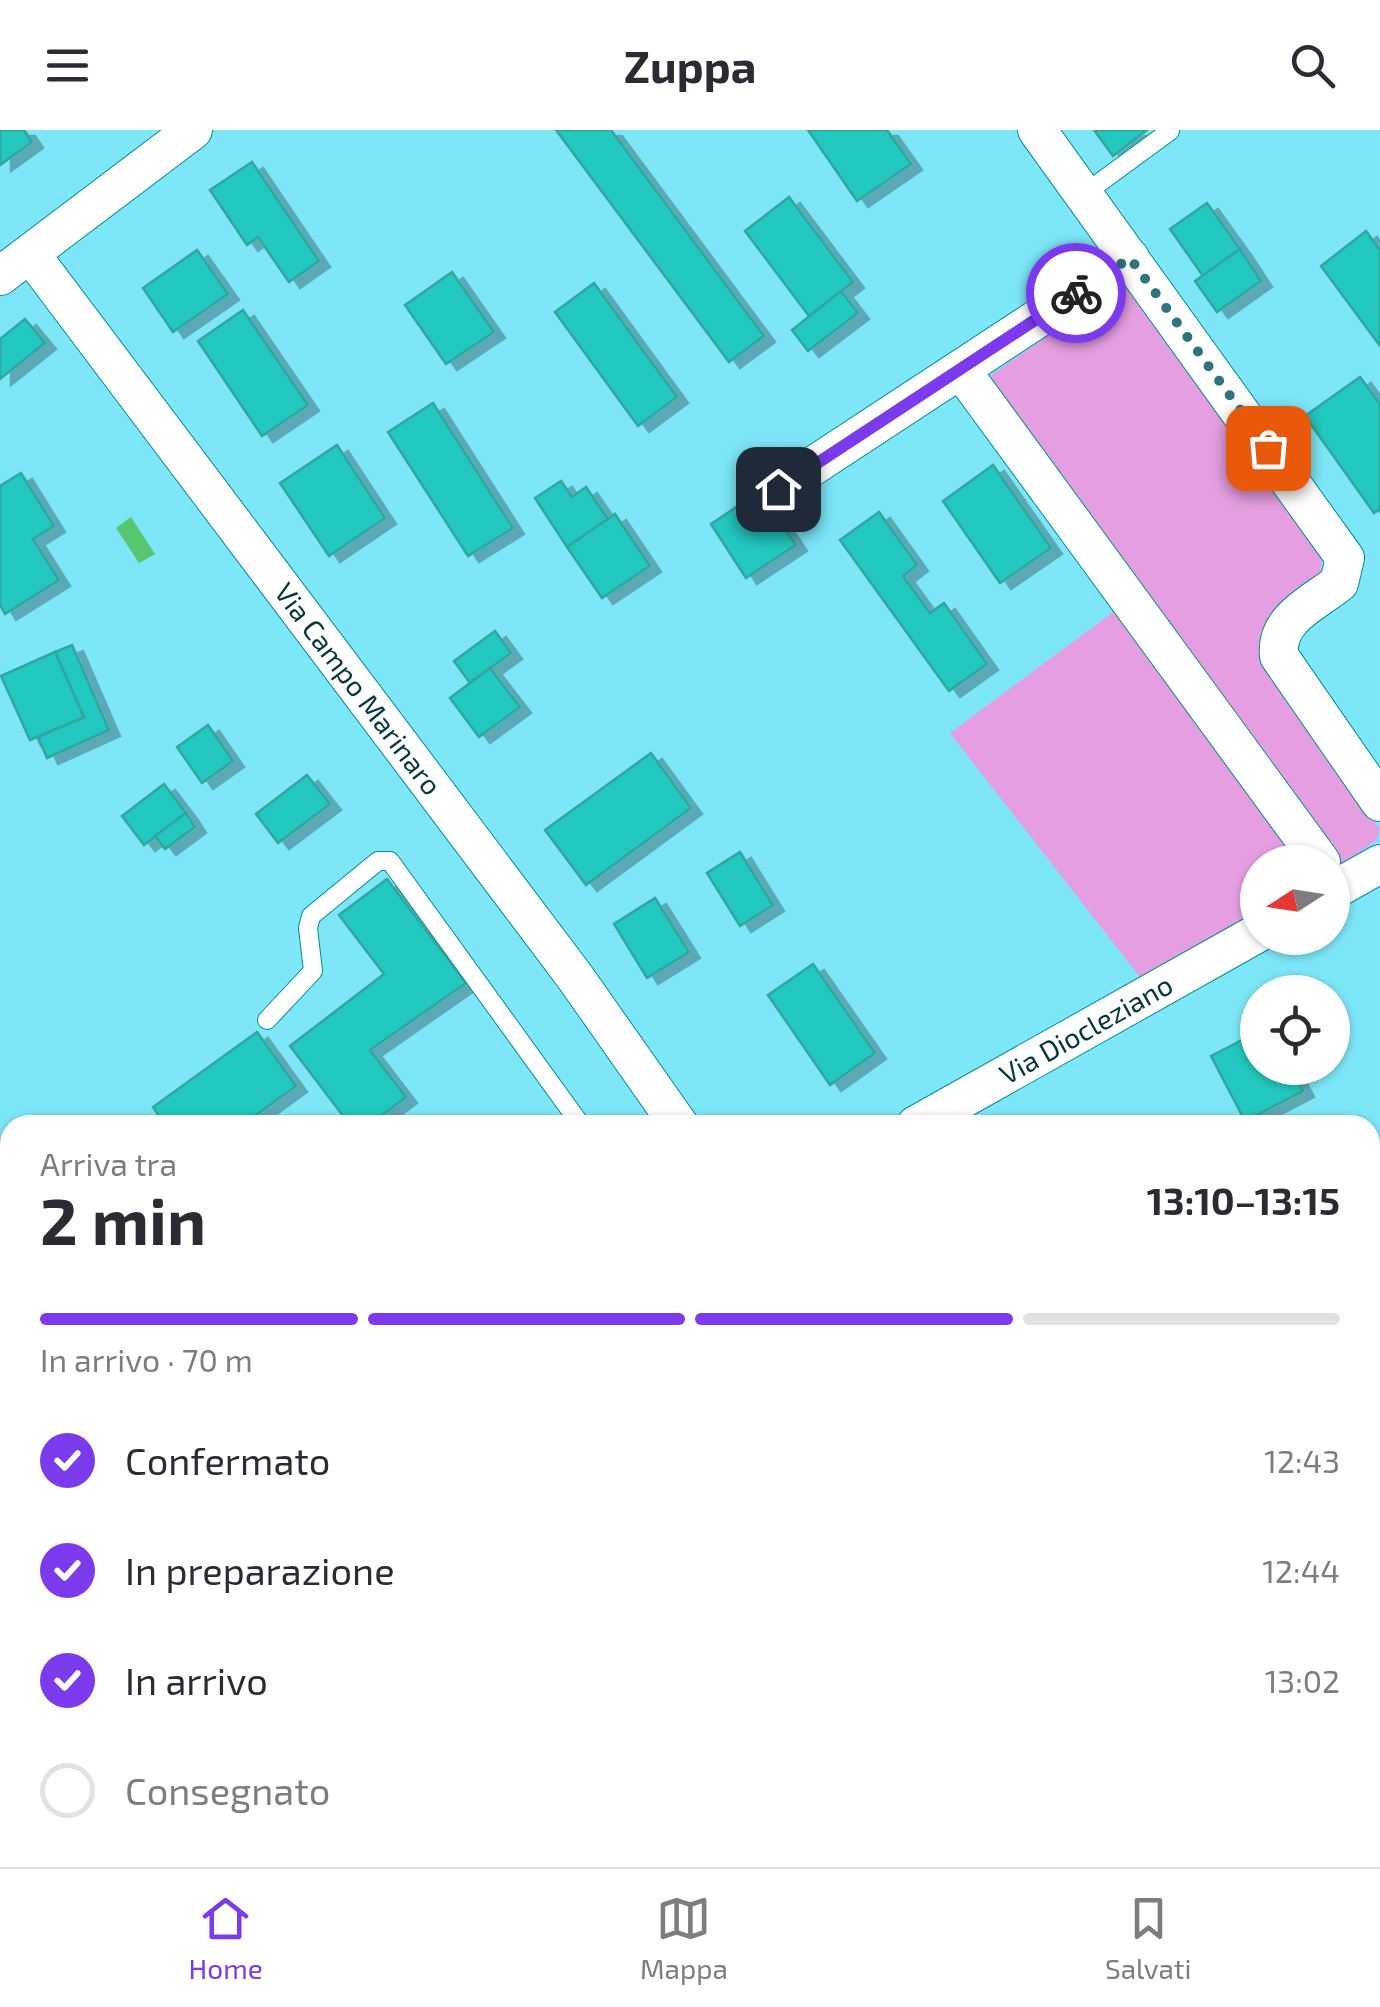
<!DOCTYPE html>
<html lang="it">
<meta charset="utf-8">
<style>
body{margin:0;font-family:"Exo 2",sans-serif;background:#f7f7f7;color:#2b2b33;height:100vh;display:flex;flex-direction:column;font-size:38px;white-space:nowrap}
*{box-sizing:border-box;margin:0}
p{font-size:32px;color:#7c7c81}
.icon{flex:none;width:55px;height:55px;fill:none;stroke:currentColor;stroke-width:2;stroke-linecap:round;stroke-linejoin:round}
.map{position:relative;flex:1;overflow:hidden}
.drawer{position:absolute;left:0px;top:985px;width:1380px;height:752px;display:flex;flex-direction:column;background:#fff;border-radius:30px 30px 0 0;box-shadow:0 2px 8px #0004}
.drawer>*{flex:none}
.needle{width:65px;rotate:258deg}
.controls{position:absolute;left:1240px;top:715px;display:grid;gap:20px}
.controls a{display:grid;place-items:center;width:110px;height:110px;border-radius:50%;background:#fff;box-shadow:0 2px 8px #0004;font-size:50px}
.pin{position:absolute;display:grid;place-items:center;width:85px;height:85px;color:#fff;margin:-42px;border-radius:20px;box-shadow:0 5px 15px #0006}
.courier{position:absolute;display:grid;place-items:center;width:100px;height:100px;margin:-50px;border:8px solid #7c3aed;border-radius:50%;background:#fff;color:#222;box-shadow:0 2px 12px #0007}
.headline em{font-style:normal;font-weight:700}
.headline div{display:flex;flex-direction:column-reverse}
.headline{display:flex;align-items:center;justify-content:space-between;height:170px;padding:0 40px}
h1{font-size:65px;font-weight:700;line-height:75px}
.bar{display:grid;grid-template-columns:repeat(4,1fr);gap:15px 10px;align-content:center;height:120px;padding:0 40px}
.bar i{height:12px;border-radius:8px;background:#e1e1e2}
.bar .active{background:#7c3aed}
.bar p{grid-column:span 4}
ol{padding:0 40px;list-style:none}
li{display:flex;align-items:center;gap:30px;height:110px}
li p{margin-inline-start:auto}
li .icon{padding:10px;border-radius:50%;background:#7c3aed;color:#fff;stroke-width:4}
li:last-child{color:#7c7c81}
li i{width:55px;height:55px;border:5px solid #e1e1e2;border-radius:50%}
header{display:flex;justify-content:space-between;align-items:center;height:130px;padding:0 40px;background:#fff;font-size:45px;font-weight:700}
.menu{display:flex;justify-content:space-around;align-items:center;height:140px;border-top:2px solid #e1e1e2;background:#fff;font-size:28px;color:#7c7c81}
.menu a{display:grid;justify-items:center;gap:5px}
.menu .active{color:#7c3aed}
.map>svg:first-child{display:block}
.built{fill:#62dbec}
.green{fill:#e59fe1}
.water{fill:#58c571}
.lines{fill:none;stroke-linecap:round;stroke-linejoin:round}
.stream{stroke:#58c571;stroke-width:10}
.building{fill:#22c8bf;stroke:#30a59d;stroke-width:2.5;filter:url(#shadow)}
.service-casing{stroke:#008c9c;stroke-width:20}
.pedestrian-casing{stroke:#008c9c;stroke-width:30}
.minor-casing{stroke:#008c9c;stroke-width:40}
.secondary-casing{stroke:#008c9c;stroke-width:55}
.path{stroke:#55adbb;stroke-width:6;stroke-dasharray:2.5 8;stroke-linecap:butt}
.service{stroke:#fff;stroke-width:18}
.pedestrian{stroke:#fff;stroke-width:28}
.minor{stroke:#fff;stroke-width:38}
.secondary{stroke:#fff;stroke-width:52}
.rail{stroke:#41909c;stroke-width:8;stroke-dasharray:12 12;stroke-linecap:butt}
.done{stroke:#2e747e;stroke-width:10;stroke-dasharray:0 18}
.route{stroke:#7c3aed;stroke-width:12}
.labels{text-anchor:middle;stroke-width:8;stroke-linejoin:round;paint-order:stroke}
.street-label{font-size:28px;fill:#04363d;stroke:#e7fafd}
</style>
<header><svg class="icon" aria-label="menu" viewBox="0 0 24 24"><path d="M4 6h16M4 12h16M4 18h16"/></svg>Zuppa<svg class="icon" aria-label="search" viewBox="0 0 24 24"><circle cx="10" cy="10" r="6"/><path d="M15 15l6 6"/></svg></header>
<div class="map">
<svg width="1380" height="1737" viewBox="0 0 1380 1737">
<defs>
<filter id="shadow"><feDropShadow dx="11" dy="6" stdDeviation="0" flood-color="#0004"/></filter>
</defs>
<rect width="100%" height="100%" fill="#7de7f8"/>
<!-- built -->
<path class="built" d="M0 1012 10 1029V1191L0 1175Z"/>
<!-- green -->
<g class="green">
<path d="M1122 155 1129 157 1323 423 1320 446 1271 483 1259 526 1380 699 1377 710 1342 734 1336 733 987 248Z"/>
<path d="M1120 477 1310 732H1258L1257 781 1143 851 950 603Z"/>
<path d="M10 1388V1510L0 1495V1394Z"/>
</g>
<!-- water -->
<path class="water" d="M131 387 155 424 139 433 116 398Z"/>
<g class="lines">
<!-- stream -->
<g class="stream">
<path d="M1370 1093 1380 1087"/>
<path d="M0 1314 10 1311"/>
</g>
</g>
<!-- building -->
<g class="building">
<path d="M0 0H24L32 12 0 35Z"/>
<path d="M556 0H611L764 206 729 232Z"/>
<path d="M808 0H887L911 34 857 71Z"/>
<path d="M1094 0H1147L1113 26Z"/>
<path d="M252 32 319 131 289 152 258 107 247 115 210 60Z"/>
<path d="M789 67 853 152 809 186 745 101Z"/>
<path d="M1207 73 1240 119 1203 146 1170 99Z"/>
<path d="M1366 101 1380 120V216L1321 136Z"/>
<path d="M1240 119 1261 151 1217 182 1195 151Z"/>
<path d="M197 120 228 164 173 202 143 158Z"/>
<path d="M452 142 494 202 446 234 405 175Z"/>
<path d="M594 153 677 267 638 296 555 182Z"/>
<path d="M841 161 858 183 808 221 792 200Z"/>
<path d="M243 180 308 275 262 306 198 211Z"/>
<path d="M25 189 45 213 0 249V209Z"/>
<path d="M1360 247 1380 274V379L1374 383 1305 286Z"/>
<path d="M433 273 513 398 468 426 388 302Z"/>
<path d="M337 315 385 388 329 426 280 353Z"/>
<path d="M993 335 1051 418 1000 453 943 371Z"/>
<path d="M21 343 54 396 33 409 59 450 5 484 0 475V356Z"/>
<path d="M561 351 572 367 586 357 608 389 567 417 535 368Z"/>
<path d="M760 361 796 415 746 448 711 394Z"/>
<path d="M879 382 917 435 903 446 930 483 944 473 987 534 949 561 840 410Z"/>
<path d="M615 384 650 436 602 468 567 417Z"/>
<path d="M495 501 511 523 470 553 454 531Z"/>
<path d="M72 515 109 600 47 628 38 607 84 587 55 522Z"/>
<path d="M55 522 84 587 30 610 1 546Z"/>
<path d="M490 538 520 577 479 607 450 568Z"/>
<path d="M208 595 233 631 202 653 177 617Z"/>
<path d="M651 623 691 678 586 755 545 700Z"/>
<path d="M307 645 330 674 278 713 256 684Z"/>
<path d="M164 654 186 683 144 715 122 686Z"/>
<path d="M186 683 195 697 165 719 155 706Z"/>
<path d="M740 722 773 775 740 796 707 743Z"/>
<path d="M387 749 466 853 370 920 406 967 369 995H350L290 916 384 844 339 785Z"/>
<path d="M655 768 689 822 647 848 614 794Z"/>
<path d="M813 834 875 923 830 955 768 865Z"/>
<path d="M257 902 296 956 242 995H165L153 977Z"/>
<path d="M1258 902V938H1291L1303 961 1245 991 1211 926Z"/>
<path d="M136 1728H295L281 1737H143Z"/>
<path d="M462 1728H519L506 1737H469Z"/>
</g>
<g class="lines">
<!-- service casing -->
<g class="service-casing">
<g id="service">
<path d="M1084 64 1170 1"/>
<path d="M267 890 313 841 308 798 311 786 378 731H390L581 995"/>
</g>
</g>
<!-- pedestrian casing -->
<g class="pedestrian-casing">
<path id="pedestrian" d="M1370 1392 1380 1388"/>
</g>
<!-- minor casing -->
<g class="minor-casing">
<g id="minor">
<path d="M1037 0 1345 428 1339 453C1312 474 1275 489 1279 526L1380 672"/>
<path id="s1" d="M32 126 575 847 679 995"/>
<path d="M0 146 193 0"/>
<path d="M961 240 1321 732"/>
<path d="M778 359 1130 128"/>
<path d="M1332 761 1380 734"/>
<path id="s2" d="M916 995 1258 803"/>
</g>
</g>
<!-- secondary casing -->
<g class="secondary-casing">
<g id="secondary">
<path d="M1370 1421 1380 1417"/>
<path d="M645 1737 666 1728"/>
</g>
</g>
<!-- path -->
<g class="path">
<path d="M0 1258 10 1272"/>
<path d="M0 1534 10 1530"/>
</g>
<!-- service -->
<use href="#service" class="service"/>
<!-- pedestrian -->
<use href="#pedestrian" class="pedestrian"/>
<!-- minor -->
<use href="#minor" class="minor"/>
<!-- secondary -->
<use href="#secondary" class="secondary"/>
<!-- rail -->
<g class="rail">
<path d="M0 1086 10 1103"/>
<path d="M417 1728 424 1737"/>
</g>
</g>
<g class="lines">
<!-- done -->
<path class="done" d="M1076 163 1130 128 1268 318"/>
<!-- route -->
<path class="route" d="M778 359 1076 163"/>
</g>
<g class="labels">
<!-- street labels -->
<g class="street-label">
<text dy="10" stroke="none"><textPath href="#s1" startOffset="542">Via Campo Marinaro</textPath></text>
<text dy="10" stroke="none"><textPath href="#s2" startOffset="195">Via Diocleziano</textPath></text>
</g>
</g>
</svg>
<div class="controls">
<a><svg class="needle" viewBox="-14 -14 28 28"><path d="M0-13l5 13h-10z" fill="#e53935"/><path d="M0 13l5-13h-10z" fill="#7c7c81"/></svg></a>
<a><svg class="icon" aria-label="locate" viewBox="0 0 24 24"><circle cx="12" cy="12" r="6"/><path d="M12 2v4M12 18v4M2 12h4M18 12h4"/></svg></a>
</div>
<div class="pin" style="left:1268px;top:318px;background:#ea580c"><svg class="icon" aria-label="bag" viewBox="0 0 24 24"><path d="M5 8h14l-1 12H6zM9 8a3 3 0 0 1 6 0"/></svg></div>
<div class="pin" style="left:778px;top:359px;background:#1f2937"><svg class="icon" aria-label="home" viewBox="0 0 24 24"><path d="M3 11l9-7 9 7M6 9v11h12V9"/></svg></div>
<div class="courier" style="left:1076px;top:163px"><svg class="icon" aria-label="bike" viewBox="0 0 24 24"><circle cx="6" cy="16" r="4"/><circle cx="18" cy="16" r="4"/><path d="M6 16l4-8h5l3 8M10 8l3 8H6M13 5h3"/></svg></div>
<section class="drawer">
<div class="headline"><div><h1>2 min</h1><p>Arriva tra</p></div><em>13:10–13:15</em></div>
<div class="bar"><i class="active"></i><i class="active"></i><i class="active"></i><i></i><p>In arrivo · 70 m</p></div>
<ol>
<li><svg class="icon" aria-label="check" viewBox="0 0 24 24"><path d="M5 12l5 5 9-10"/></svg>Confermato<p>12:43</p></li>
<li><svg class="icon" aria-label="check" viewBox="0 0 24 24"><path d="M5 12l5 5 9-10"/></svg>In preparazione<p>12:44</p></li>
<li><svg class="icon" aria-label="check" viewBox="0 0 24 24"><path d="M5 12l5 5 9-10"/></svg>In arrivo<p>13:02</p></li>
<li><i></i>Consegnato</li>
</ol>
</section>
</div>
<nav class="menu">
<a class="active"><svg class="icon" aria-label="home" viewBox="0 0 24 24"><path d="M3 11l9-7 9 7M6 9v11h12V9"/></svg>Home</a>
<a><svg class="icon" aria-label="map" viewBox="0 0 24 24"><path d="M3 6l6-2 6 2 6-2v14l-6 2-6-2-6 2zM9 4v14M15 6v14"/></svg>Mappa</a>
<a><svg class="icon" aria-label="saved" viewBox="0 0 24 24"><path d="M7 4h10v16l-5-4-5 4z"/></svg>Salvati</a>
</nav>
